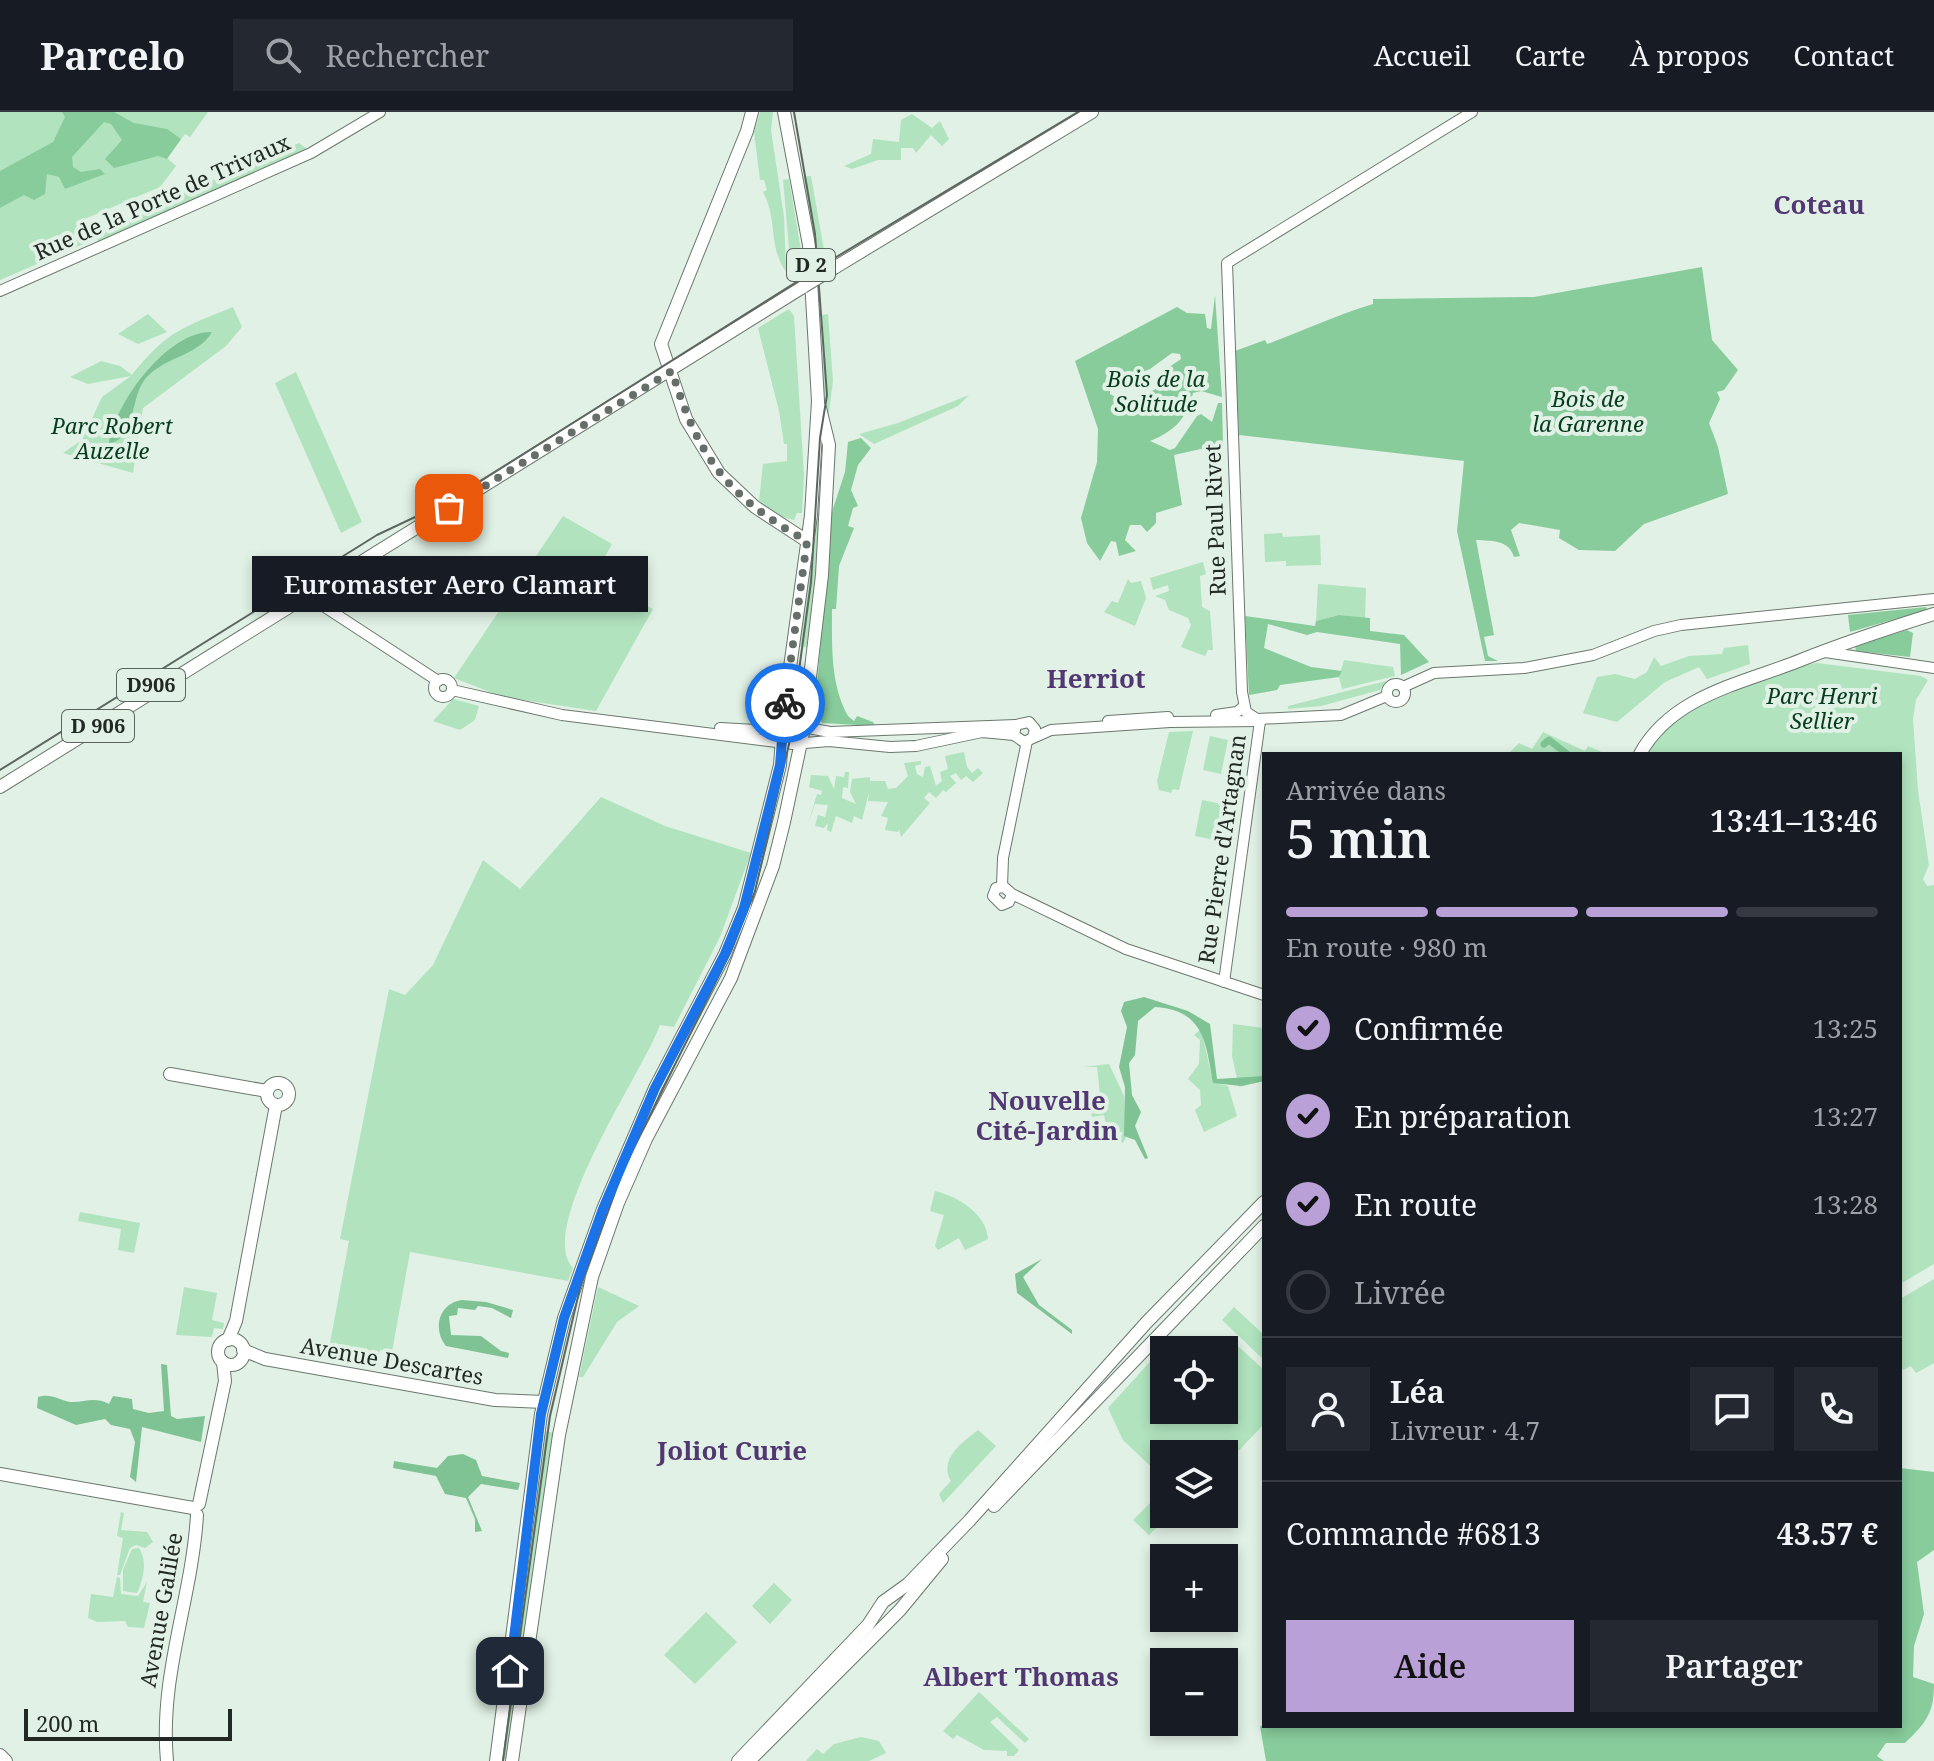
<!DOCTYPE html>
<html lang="fr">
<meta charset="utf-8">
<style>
body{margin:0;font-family:"Noto Serif",serif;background:#242831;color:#f1f3f6;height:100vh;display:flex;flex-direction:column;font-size:30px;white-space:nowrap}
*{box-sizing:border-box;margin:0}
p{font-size:26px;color:#9ea1a6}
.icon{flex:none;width:44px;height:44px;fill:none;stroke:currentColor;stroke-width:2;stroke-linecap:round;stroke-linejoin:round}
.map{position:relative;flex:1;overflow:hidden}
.details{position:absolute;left:1262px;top:640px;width:640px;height:976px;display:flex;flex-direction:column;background:#171b24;border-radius:0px;box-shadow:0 4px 12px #0003}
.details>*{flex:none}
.buttons{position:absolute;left:1150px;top:1224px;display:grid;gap:16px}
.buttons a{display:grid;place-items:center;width:88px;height:88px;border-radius:0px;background:#171b24;box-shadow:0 4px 12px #0003;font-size:40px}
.scale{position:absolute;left:24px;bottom:20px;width:208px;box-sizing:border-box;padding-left:8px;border:4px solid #222824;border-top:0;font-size:22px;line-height:28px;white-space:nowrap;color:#222824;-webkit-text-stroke:6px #e1f1e5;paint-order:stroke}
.pin{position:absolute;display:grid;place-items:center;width:68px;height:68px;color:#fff;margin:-34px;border-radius:16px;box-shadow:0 4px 12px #0006}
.courier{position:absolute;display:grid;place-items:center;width:80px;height:80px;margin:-40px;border:6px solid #1a73e8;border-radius:50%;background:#fff;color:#222;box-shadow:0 2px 10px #0007}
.bubble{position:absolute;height:56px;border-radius:0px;background:#171b24;box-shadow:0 4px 12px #0003;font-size:26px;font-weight:600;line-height:56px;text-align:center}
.headline em{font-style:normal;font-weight:600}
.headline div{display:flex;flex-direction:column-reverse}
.headline{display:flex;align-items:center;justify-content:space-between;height:136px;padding:0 24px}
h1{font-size:52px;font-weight:600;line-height:60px}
.bar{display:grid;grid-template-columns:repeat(4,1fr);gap:12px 8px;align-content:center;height:96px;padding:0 24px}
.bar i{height:10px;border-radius:6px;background:#363941}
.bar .active{background:#b9a0d6}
.bar p{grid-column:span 4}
.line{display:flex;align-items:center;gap:20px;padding:0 24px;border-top:2px solid #363941}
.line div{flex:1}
.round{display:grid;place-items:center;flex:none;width:84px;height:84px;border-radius:0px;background:#242831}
ol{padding:0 24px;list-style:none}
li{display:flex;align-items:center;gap:24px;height:88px}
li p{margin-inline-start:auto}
li .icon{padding:8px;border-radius:50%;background:#b9a0d6;color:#111;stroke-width:4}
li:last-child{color:#9ea1a6}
li i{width:44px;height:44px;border:4px solid #363941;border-radius:50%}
.button{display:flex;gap:16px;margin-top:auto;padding:16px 24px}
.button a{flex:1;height:92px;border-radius:0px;background:#b9a0d6;color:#111;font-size:32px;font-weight:600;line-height:92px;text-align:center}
.button a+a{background:#242831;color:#f1f3f6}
header{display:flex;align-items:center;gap:48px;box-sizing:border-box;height:112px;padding:0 40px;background:#171b24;border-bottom:2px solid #363941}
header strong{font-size:38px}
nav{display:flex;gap:44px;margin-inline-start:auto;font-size:28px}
.search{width:560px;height:72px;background:#242831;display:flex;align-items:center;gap:20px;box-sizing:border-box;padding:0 28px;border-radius:0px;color:#9ea1a6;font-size:30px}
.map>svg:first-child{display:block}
.green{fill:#b1e3be}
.forest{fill:#88cc9c;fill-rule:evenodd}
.water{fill:#7fc394}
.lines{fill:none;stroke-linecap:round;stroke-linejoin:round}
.canal{stroke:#7fc394;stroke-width:7}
.minor-casing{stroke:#6a786d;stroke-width:12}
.major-casing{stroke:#6a786d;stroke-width:14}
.minor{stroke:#fff;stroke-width:10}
.major{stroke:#fff;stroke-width:12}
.tram{stroke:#5d6660;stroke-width:2}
.major-bridge-casing{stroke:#6a786d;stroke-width:14;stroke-linecap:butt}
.major-bridge{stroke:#fff;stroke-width:12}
.done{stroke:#656e68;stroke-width:8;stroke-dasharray:0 14.4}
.route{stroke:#1a73e8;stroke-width:10}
.labels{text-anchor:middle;stroke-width:8;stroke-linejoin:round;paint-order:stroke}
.shield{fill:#e1f1e5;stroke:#5b645e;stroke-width:2}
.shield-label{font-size:20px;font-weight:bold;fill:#222824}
.street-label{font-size:22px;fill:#222824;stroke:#e1f1e5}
.park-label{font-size:22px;font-style:italic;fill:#063d1e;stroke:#e1f1e5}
.quarter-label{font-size:26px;font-weight:bold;fill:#523772;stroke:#e1f1e5}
</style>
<header>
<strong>Parcelo</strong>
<div class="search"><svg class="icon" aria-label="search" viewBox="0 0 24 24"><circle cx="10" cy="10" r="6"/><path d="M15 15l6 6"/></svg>Rechercher</div>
<nav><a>Accueil</a><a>Carte</a><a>À propos</a><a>Contact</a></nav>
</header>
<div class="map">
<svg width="1934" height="1649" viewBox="0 0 1934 1649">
<rect width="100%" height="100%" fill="#e1f1e5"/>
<!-- green -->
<g class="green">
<path d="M0 0H208L190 25 185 22 167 46 176 54 160 75 80 109 88 130 0 168Z"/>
<path d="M760 0H773L771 18 784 105 786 160C768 134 778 108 763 80L767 78 764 68H760L754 20Z"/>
<path d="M912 2 932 16 940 9 949 27 942 34 931 23 916 41 913 36H901V48H878L852 57 844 54 871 42 873 27 899 30 901 8Z"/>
<path d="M299 31 308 38 99 131 94 120Z"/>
<path d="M811 64 824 138 816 143 800 65Z"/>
<path d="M789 67 803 151 791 158 783 68Z"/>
<path d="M233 195 242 215 226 234 143 296 133 361 63 341 82 328 102 285 131 264 88 272 70 265 101 249 120 254 132 263C167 219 182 216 233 195Z"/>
<path d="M789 197 794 204 804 363 802 401H797L794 408 778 404 759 389 763 352 787 349V332H784L779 299 758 216Z"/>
<path d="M148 202 167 220 138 232 118 222Z"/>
<path d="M828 202 833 269 828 308 824 296 822 203Z"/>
<path d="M296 260 362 410 341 421 275 271Z"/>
<path d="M969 283 958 294 874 332 859 322 898 311Z"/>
<path d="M563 404 612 432 594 464 653 497 596 599 503 585 454 566Z"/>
<path d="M812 406H824L812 536 797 534Z"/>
<path d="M1282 421 1283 425 1320 423 1321 453 1286 454V449L1265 450 1264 422Z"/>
<path d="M1203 450 1206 462 1200 464 1202 495 1210 499 1213 538H1208L1205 544 1181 535 1191 513 1188 506 1169 498 1165 488 1155 484 1169 479 1168 473 1153 478 1150 466Z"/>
<path d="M1128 467 1131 471 1141 469 1146 486 1135 514 1104 500 1112 489 1118 491Z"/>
<path d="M1318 472 1366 476 1365 506 1339 503 1316 509Z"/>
<path d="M1748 533 1750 552 1707 567 1699 555 1665 570 1617 610 1583 601 1597 565 1615 562 1635 567 1647 560 1654 545 1661 554 1689 544 1722 542 1724 536Z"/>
<path d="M1344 548 1393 555 1395 564 1342 577 1339 565Z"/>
<path d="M1817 551 1921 564 1928 568 1916 588 1913 607 1918 678 1929 753 1923 767 1927 774 1934 773V1152L1900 1172V642H1648C1676 590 1761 559 1817 551Z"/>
<path d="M1386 569 1380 578 1321 594 1288 597V594Z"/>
<path d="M453 587 479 594 475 608 460 618 433 609Z"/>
<path d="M1193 619 1179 678 1173 677 1171 681 1159 678 1157 669 1169 620Z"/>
<path d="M1543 620 1585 639 1588 634 1606 642H1508L1519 631 1532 637Z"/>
<path d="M1210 624 1228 628 1221 662 1203 658Z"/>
<path d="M964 640 967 655 972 661 978 656 983 661 973 670 966 664 961 668 956 661 950 664 956 671 946 680 943 678 936 686 929 680 924 686 930 691 901 725 899 717 898 720 885 718 888 706 881 704 888 690 868 689 869 680 862 708 854 704 852 711 836 704 831 720 827 718 828 711 824 716 815 714 818 703 825 705 828 693 815 692 808 712 817 682 821 683 822 679 809 675 811 663 828 664 834 677 836 664 844 665 845 660H849L848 676 843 675 842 686 856 692 850 680 852 667 870 665V669H885L888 677 896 676 908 664 904 651 921 649V652L915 654 917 662 923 665 925 655 930 654 936 674 942 669 940 660 948 657 945 644Z"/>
<path d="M601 685 665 714 751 741 720 825 674 915 660 913C644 958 535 1116 573 1156L568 1169 410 1140 392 1240 380 1238 375 1255 327 1247 349 1129 340 1127 389 877 405 883 433 853 483 748 520 777Z"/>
<path d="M1202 688 1231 694 1224 730 1195 724Z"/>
<path d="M1233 912 1264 916V969L1239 975 1232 944Z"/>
<path d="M1201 917 1213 970 1228 974 1237 1004 1204 1020 1195 998 1201 993 1200 978 1188 967 1199 952 1200 928 1194 923Z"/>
<path d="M1109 952 1124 984 1126 1025 1123 1031 1119 1029 1123 1021 1106 1013 1104 1003 1092 1005 1089 992 1101 991 1097 955H1083Z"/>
<path d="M935 1079C957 1084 987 1102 988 1127L965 1138 959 1126 938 1138 935 1134 944 1103 930 1099Z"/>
<path d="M80 1100 140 1111 134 1141 118 1138 121 1117 78 1109Z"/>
<path d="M1934 1167V1251L1916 1261 1911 1254 1903 1258 1900 1254V1187Z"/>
<path d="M184 1175 217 1181 212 1208 224 1211 223 1217 214 1216 212 1225 176 1223Z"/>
<path d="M598 1175 639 1194 617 1210 583 1265H579Z"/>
<path d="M1234 1195 1264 1223V1248L1222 1208Z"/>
<path d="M1227 1224 1264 1258V1312L1224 1354V1342H1164V1367L1123 1328 1108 1296 1169 1229 1179 1238H1164V1298H1224V1238H1190L1202 1226 1215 1237Z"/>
<path d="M978 1318 996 1334 943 1391 939 1382 951 1369C938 1347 963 1330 978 1318Z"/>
<path d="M544 1319 555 1321 510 1648 499 1646Z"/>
<path d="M1163 1378 1164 1402H1170L1149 1423 1133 1408Z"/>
<path d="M121 1400 124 1401 121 1418 147 1420 153 1430 145 1436 136 1433 130 1436 120 1463H117L123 1426 117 1424Z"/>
<path d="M139 1436C148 1449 143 1468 137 1481L123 1479V1458L132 1437Z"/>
<path d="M117 1465 120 1466 121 1482 138 1484 147 1470 143 1490 150 1491 144 1516 128 1515 125 1509 97 1510 88 1506 91 1482 113 1485Z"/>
<path d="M774 1471 792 1488 770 1512 752 1494Z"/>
<path d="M706 1500 737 1530 695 1572 664 1543Z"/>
<path d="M979 1580 1029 1627 1025 1631 997 1605 990 1610 1019 1638 1014 1644H1007V1639L984 1638 957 1623 953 1627 943 1619Z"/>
<path d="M861 1625 879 1629 886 1641 869 1649H806L817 1637 823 1642 834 1632Z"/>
</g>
<!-- forest -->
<g class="forest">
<path d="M62 0H114L134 11 167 17 181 27 167 47 158 44 114 56 105 47 122 28 111 12 104 10 72 45 73 55 81 60 100 57 105 62 65 77 59 65 47 62 45 82 34 88 24 83 0 96V59L53 30 65 5Z"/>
<path d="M1702 155 1712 228 1738 258 1724 278 1717 280 1720 287 1709 311 1718 335 1728 382 1644 412 1615 439 1579 438 1559 426 1560 418 1519 411 1511 418 1520 444 1514 445C1509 428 1493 429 1476 428L1494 523 1484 525 1488 544 1498 549H1485L1457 419 1464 349 1239 323 1235 239 1265 228 1267 232C1303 219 1336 203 1373 192V187L1534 185Z"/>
<path d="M1215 183 1222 285 1201 279 1193 281C1187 307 1173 320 1150 329L1170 338 1175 336 1197 304 1201 302 1212 310 1218 291H1222L1223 332 1174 343 1182 393 1156 401V411L1147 420 1141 413H1130L1125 428 1136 439 1119 444 1116 430 1111 429 1100 449 1087 431 1081 406 1097 350 1098 317 1075 249 1177 195 1187 201 1205 202 1207 216 1211 217ZM1172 241 1180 242 1181 247 1156 264 1158 275C1146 285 1123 291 1110 282V273L1150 257Z"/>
<path d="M861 326 871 336 858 353 851 378 858 394 853 396 848 414 854 416 839 454 836 497H832C832 533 830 572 848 604L854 609 857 604 873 610 875 614 822 611 815 596 832 400 845 360 848 330Z"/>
<path d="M1926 495 1927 498 1850 520 1848 503Z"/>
<path d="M1339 503 1370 506V519L1404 523 1429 550 1401 563 1400 532 1317 520 1307 523 1268 512 1264 536 1311 555 1342 559 1339 565 1280 573 1277 578 1249 583 1245 504 1315 514 1316 509Z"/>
<path d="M1907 518 1913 521 1910 545 1856 539 1855 534Z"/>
<path d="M1900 1356 1934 1360V1438L1917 1450 1924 1502 1914 1534 1913 1565 1934 1572C1934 1601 1926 1611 1905 1631H1886L1877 1644 1884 1649H1266L1260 1614 1264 1613 1900 1614Z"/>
</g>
<!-- water -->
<g class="water">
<path d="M212 220C198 245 160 245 143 270 131 288 134 329 109 331 115 291 167 219 212 220Z"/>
<path d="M1144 885 1188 899 1210 912 1217 967 1264 964V969L1241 974 1213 971C1206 931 1204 898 1155 895L1138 909 1135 943 1129 951 1132 983 1141 1000 1135 1014 1148 1046 1145 1047 1135 1028 1124 1024 1125 975 1119 955 1127 915 1121 899 1124 890Z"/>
<path d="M1042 1147 1023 1165 1039 1193 1072 1218V1222L1017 1181 1015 1162Z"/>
<path d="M462 1188 486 1190 513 1198 511 1206 492 1196 478 1194 475 1198 458 1196 457 1203 449 1204 451 1223 481 1224 501 1239 509 1241 508 1246 446 1234C432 1217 439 1191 462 1188Z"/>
<path d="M161 1252 167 1253 171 1304 177 1307 205 1304 201 1330 142 1315 136 1370 130 1365 135 1330 130 1317 111 1313 105 1307 76 1313 37 1296 38 1285C52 1281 58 1288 70 1290 84 1291 94 1284 109 1292L113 1284 132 1287 133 1297 149 1301 164 1299Z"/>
<path d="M463 1342 476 1348 482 1364 520 1371 518 1378 481 1372 468 1385 482 1419 475 1420V1407L466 1386 445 1382 436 1364 393 1356 394 1349 437 1356 448 1344Z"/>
</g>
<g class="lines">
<!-- canal -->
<path class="canal" d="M1544 632 1549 628 1567 642"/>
<!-- minor casing -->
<g class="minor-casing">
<g id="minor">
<path d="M0 179 311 41 380 0"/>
<path d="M308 484 438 569"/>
<path d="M1825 540 1934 556"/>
<circle cx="443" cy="576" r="9"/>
<circle cx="1396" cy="581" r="9"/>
<path d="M1403 575 1434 561 1524 556 1593 543 1654 519 1681 513 1934 487"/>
<path d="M452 578 562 603 793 632 829 629 890 635 916 634 982 620 1014 623"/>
<path d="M1216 603 1237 600 1243 595"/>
<path d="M1258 607 1341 603 1387 584"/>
<path d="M1108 609 1168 605"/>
<path d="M1260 609 1246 600 1242 580 1227 151 1472 0"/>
<path d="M720 616 756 618 792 613 830 620 1016 613"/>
<path d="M1033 625 1035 617 1029 610 1016 613 1014 623 1024 630 1051 618 1170 610 1259 609"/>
<path d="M1002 774 1003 746 1027 629"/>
<path d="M1012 782 1009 790 1002 793 993 784 996 776 1004 775 1012 782 1126 837 1264 883"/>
<path d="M1224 870 1260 609"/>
</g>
</g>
<!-- major casing -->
<g class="major-casing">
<g id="major">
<path d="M752 0 747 19 661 232 686 307 719 361 755 395 807 429"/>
<path d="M834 156 1092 0"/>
<path d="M1640 642C1672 583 1744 571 1801 548 1844 531 1889 516 1934 502"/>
<path d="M0 675 803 175"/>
<path d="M170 962 267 979"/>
<circle cx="278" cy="982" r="11"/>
<circle cx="231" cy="1240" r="13"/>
<path d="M228 1228 236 1209 276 993"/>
<path d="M243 1238 265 1247 495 1288 544 1290"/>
<path d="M0 1362 193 1396"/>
<path d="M199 1392 225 1269 223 1250"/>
<path d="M994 1394 1264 1114"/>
<path d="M0 1643 6 1649"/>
<path d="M167 1649C159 1563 192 1487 197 1403"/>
<path d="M496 1649 541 1302 564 1206 603 1097 655 976 725 842 744 796 780 653 784 599 811 403 818 289 809 133 784 0"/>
<path d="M512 1649 559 1323 592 1165 618 1091 646 1027 731 866 773 754 784 710 804 616 822 463 829 333 820 296"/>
<path d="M738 1649 868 1513 883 1490 908 1472 969 1409 1146 1211 1264 1090"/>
<path d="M749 1649 900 1498 942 1447"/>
</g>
</g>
<!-- minor -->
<use href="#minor" class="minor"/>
<!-- major -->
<use href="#major" class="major"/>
<!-- tram -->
<g class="tram">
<path d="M0 658 377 423 449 389 833 147 1078 0"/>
<path d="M503 1649 550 1304 580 1176 624 1056 732 837 755 779 789 632 811 470 820 326 827 283 815 122 794 0"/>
</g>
<!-- major-bridge casing -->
<g class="major-bridge-casing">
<path id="major-bridge" d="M803 175 834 156"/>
</g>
<!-- major-bridge -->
<use href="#major-bridge" class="major-bridge"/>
</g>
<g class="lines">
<!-- done -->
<path class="done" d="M449 396 672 259C698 345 727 385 807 429L785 591"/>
<!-- route -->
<path class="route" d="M510 1559 541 1302 564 1206 603 1097 655 976 725 842 744 796 780 653 785 591"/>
</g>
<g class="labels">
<!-- shield labels -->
<g class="shield">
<rect x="787" y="137" width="48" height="32" rx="6"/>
<rect x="117" y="557" width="68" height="32" rx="6"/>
<rect x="62" y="598" width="72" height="32" rx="6"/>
</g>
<g class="shield-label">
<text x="811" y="160">D 2</text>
<text x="151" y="580">D906</text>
<text x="98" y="621">D 906</text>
</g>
<!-- street labels -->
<g class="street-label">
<text transform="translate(162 85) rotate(-24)" y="8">Rue de la Porte de Trivaux</text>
<text transform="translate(1215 408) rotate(-92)" y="8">Rue Paul Rivet</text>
<text transform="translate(1222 737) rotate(-82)" y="8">Rue Pierre d'Artagnan</text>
<text transform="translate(392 1249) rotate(10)" y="8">Avenue Descartes</text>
<text transform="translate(161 1498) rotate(-80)" y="8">Avenue Galilée</text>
</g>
<!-- park labels -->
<g class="park-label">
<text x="1156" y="275">Bois de la<tspan x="1156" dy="25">Solitude</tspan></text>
<text x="1588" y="295">Bois de<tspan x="1588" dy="25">la Garenne</tspan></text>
<text x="112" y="322">Parc Robert<tspan x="112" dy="25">Auzelle</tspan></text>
<text x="1822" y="592">Parc Henri<tspan x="1822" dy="25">Sellier</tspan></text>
</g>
<!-- quarter labels -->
<g class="quarter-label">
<text x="1819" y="102">Coteau</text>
<text x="1096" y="576">Herriot</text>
<text x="1047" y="998">Nouvelle<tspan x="1047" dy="30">Cité-Jardin</tspan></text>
<text x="732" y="1348">Joliot Curie</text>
<text x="1021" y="1574">Albert Thomas</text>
</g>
</g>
</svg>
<div class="buttons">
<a><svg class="icon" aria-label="locate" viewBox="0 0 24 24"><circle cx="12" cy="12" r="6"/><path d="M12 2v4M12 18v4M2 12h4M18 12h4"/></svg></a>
<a><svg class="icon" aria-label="layers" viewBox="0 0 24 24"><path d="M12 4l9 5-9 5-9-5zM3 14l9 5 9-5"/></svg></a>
<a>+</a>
<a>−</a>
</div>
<div class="scale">200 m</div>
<div class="pin" style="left:449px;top:396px;background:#ea580c"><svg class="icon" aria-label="bag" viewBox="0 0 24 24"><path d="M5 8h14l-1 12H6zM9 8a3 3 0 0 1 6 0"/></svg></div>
<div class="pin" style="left:510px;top:1559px;background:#1f2937"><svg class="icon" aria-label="home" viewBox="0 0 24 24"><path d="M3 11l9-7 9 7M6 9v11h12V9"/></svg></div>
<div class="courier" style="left:785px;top:591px"><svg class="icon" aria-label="bike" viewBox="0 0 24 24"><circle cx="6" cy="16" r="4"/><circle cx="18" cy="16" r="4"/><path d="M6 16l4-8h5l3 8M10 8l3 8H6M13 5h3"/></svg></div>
<div class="bubble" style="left:252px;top:444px;width:396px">Euromaster Aero Clamart</div>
<section class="details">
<div class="headline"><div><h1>5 min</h1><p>Arrivée dans</p></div><em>13:41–13:46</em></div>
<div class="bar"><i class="active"></i><i class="active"></i><i class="active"></i><i></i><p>En route · 980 m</p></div>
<ol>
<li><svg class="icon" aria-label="check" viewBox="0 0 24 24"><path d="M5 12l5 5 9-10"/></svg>Confirmée<p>13:25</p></li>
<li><svg class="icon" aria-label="check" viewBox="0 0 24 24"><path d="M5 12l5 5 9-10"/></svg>En préparation<p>13:27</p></li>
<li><svg class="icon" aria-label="check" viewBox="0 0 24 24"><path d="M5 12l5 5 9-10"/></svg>En route<p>13:28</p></li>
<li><i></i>Livrée</li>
</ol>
<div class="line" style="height:144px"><a class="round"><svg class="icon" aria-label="person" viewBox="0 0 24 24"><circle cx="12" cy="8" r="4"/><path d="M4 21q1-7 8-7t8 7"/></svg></a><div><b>Léa</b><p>Livreur · 4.7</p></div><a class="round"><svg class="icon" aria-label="chat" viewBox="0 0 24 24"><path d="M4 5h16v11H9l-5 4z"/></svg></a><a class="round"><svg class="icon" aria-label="phone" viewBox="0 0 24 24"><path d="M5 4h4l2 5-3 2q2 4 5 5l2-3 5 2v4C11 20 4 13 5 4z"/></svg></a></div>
<div class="line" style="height:104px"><div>Commande #6813</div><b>43.57 €</b></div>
<div class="button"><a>Aide</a><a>Partager</a></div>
</section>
</div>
